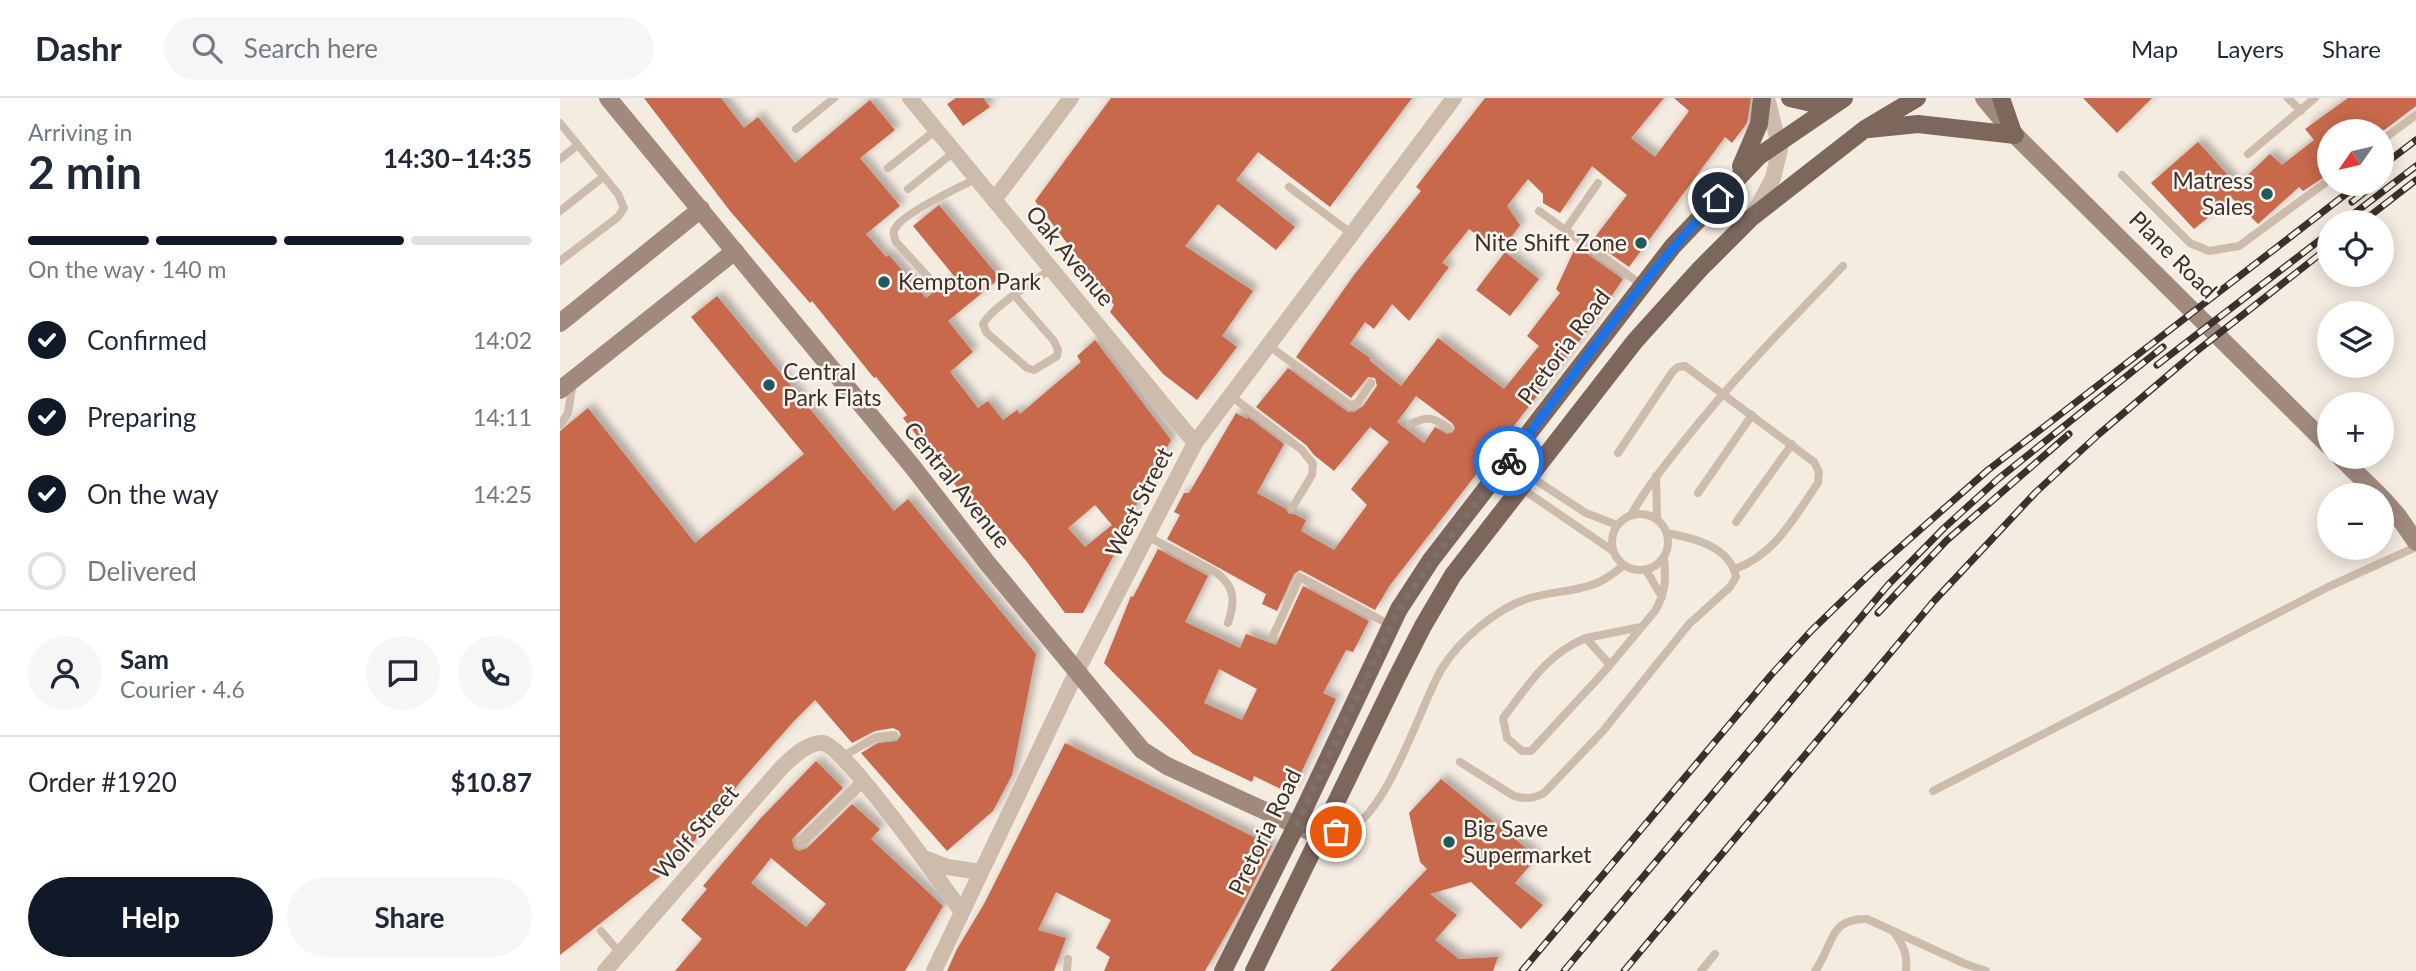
<!DOCTYPE html>
<meta charset="utf-8">
<style>
body{margin:0;font-family:Lato,sans-serif;background:#f6f6f7;color:#1f2937;height:100vh;display:flex;flex-direction:column;font-size:26px;white-space:nowrap}
*{box-sizing:border-box;margin:0}
p{font-size:23px;color:#747a83}
.icon{flex:none;width:38px;height:38px;fill:none;stroke:currentColor;stroke-width:2;stroke-linecap:round;stroke-linejoin:round}
.map{position:relative;flex:1;overflow:hidden}
.details{display:flex;flex-direction:column;background:#fff;width:560px}
.details>*{flex:none}
.needle{width:46px;rotate:236deg}
.buttons{position:absolute;left:1757px;top:21px;display:grid;gap:14px}
.buttons a{display:grid;place-items:center;width:77px;height:77px;border-radius:50%;background:#fff;box-shadow:0 4px 18px #0003;font-size:35px}
.pin{position:absolute;display:grid;place-items:center;width:60px;height:60px;color:#fff;margin:-30px;border:4px solid #fff;border-radius:50%;box-shadow:0 2px 7px #0007}
.courier{position:absolute;display:grid;place-items:center;width:70px;height:70px;margin:-35px;border:5px solid #1a73e8;border-radius:50%;background:#fff;color:#222;box-shadow:0 2px 9px #0007}
.summary em{font-style:normal;font-weight:700}
.summary div{display:flex;flex-direction:column-reverse}
.summary{display:flex;align-items:center;justify-content:space-between;height:119px;padding:0 28px}
h1{font-size:46px;font-weight:700;line-height:52px}
.bar{display:grid;grid-template-columns:repeat(4,1fr);gap:10px 7px;align-content:center;height:84px;padding:0 28px}
.bar i{height:9px;border-radius:5px;background:#e0e1e3}
.bar .on{background:#111827}
.bar p{grid-column:span 4}
.line{display:flex;align-items:center;gap:18px;padding:0 28px;border-top:2px solid #e0e1e3}
.line div{flex:1}
.round{display:grid;place-items:center;flex:none;width:74px;height:74px;border-radius:37px;background:#f6f6f7}
ol{padding:0 28px;list-style:none}
li{display:flex;align-items:center;gap:21px;height:77px}
li p{margin-inline-start:auto}
li .icon{padding:7px;border-radius:50%;background:#111827;color:#fff;stroke-width:4}
li:last-child{color:#747a83}
li i{width:38px;height:38px;border:4px solid #e0e1e3;border-radius:50%}
.button{display:flex;gap:14px;margin-top:auto;padding:14px 28px}
.button a{flex:1;height:80px;border-radius:42px;background:#111827;color:#fff;font-size:28px;font-weight:700;line-height:80px;text-align:center}
.button a+a{background:#f6f6f7;color:#1f2937}
header{display:flex;align-items:center;gap:42px;box-sizing:border-box;height:98px;padding:0 35px;background:#fff;border-bottom:2px solid #e0e1e3}
header strong{font-size:33px}
nav{display:flex;gap:38px;margin-inline-start:auto;font-size:24px}
.search{width:490px;height:63px;background:#f6f6f7;display:flex;align-items:center;gap:18px;box-sizing:border-box;padding:0 24px;border-radius:38px;color:#747a83;font-size:26px}
main{display:flex;flex:1;min-height:0}
.map>svg:first-child{display:block}
.building{fill:#c8694b;fill-rule:evenodd;filter:url(#shadow)}
.lines{fill:none;stroke-linecap:round;stroke-linejoin:round}
.service{stroke:#cdbbac;stroke-width:8}
.pedestrian{stroke:#cdbbac;stroke-width:12}
.minor{stroke:#cdbbac;stroke-width:16}
.secondary{stroke:#a18a7d;stroke-width:18}
.primary{stroke:#7d675c;stroke-width:18}
.rail-casing{stroke:#3b302b;stroke-width:7}
.rail{stroke:#fbf5ee;stroke-width:4.5;stroke-dasharray:13;stroke-linecap:butt}
.done{stroke:#7c716b;stroke-width:7;stroke-dasharray:0 12.6}
.route{stroke:#1a73e8;stroke-width:9}
.poi-dot{fill:#1f5a5e;stroke:#fbf5ee;stroke-width:2.5}
.labels{text-anchor:middle;stroke-width:5;stroke-linejoin:round;paint-order:stroke}
.poi-label{font-size:23px;fill:#3b302b;stroke:#fbf5ee;text-anchor:start}
.street-label{font-size:23px;fill:#3b302b;stroke:#fbf5ee}
</style>
<header>
<strong>Dashr</strong>
<div class="search"><svg class="icon" aria-label="search" viewBox="0 0 24 24"><circle cx="10" cy="10" r="6"/><path d="M15 15l6 6"/></svg>Search here</div>
<nav><a>Map</a><a>Layers</a><a>Share</a></nav>
</header>
<main>
<section class="details">
<div class="summary"><div><h1>2 min</h1><p>Arriving in</p></div><em>14:30–14:35</em></div>
<div class="bar"><i class="on"></i><i class="on"></i><i class="on"></i><i></i><p>On the way · 140 m</p></div>
<ol>
<li><svg class="icon" aria-label="check" viewBox="0 0 24 24"><path d="M5 12l5 5 9-10"/></svg>Confirmed<p>14:02</p></li>
<li><svg class="icon" aria-label="check" viewBox="0 0 24 24"><path d="M5 12l5 5 9-10"/></svg>Preparing<p>14:11</p></li>
<li><svg class="icon" aria-label="check" viewBox="0 0 24 24"><path d="M5 12l5 5 9-10"/></svg>On the way<p>14:25</p></li>
<li><i></i>Delivered</li>
</ol>
<div class="line" style="height:126px"><a class="round"><svg class="icon" aria-label="person" viewBox="0 0 24 24"><circle cx="12" cy="8" r="4"/><path d="M4 21q1-7 8-7t8 7"/></svg></a><div><b>Sam</b><p>Courier · 4.6</p></div><a class="round"><svg class="icon" aria-label="chat" viewBox="0 0 24 24"><path d="M4 5h16v11H9l-5 4z"/></svg></a><a class="round"><svg class="icon" aria-label="phone" viewBox="0 0 24 24"><path d="M5 4h4l2 5-3 2q2 4 5 5l2-3 5 2v4C11 20 4 13 5 4z"/></svg></a></div>
<div class="line" style="height:91px"><div>Order #1920</div><b>$10.87</b></div>
<div class="button"><a>Help</a><a>Share</a></div>
</section>
<div class="map">
<svg width="1856" height="873" viewBox="0 0 1856 873">
<defs>
<filter id="shadow"><feDropShadow dx="5.5" dy="-5.5" stdDeviation="3.5" flood-color="#0004"/></filter>
</defs>
<rect width="100%" height="100%" fill="#f4ebe1"/>
<!-- building -->
<g class="building">
<path d="M84 0H161L184 30 198 19 235 65 310 2 335 32 300 60 340 108 306 136 326 159 329 157 366 200 394 178 353 128 379 107 440 180 388 223 413 254 390 274 418 310 428 303 443 322 457 312 460 316 521 264 517 258 535 242 611 342 555 447 558 449 523 515H505L467 464 423 411 417 415 343 320 347 317 316 279 314 280 252 203 250 205 170 113ZM535 407 552 427 525 449 508 430Z"/>
<path d="M396 0H423L430 9 403 28 387 6Z"/>
<path d="M551 0H852L770 109 698 54 676 82 735 129 716 152 658 106 625 148 693 193 662 238 677 249 637 302 603 276 550 214 554 207 475 103Z"/>
<path d="M925 0H1104L1071 40 1095 59 1129 13 1114 0H1191L1187 25 1172 45 1165 39 1069 169 1032 143 1067 97 1032 68 1000 115 983 105V96L968 81 947 108 960 127 940 155 909 131 882 165 889 169 849 223 832 206 814 231 805 224 790 246 810 260 809 262 841 288 878 240 944 291 979 248 967 238 1000 195 996 191 1016 148 1063 181 1034 224 933 355 927 354 923 357 925 365 830 487 815 512 740 472 734 476 717 513 702 506 706 496 607 441 620 417 614 414 624 395H629L676 315 687 321 688 319 724 346 697 395 726 411 729 416H734L746 422 741 433 774 452 807 407 791 391 829 344 810 329 774 373 754 357 746 347 696 309 728 270 788 314H794L803 308 817 288 815 280 808 279 791 300 736 259 794 177 861 93 856 89ZM856 298 892 325 895 330 893 334 887 336 875 329 864 345 837 324Z"/>
<path d="M1523 0H1592L1557 35Z"/>
<path d="M1788 0H1856V8L1823 33H1769V76L1743 93 1739 89 1698 126 1672 100 1634 131 1591 85 1638 44 1677 87 1710 56 1722 67 1754 42 1745 31Z"/>
<path d="M945 154 979 181 950 218 916 192Z"/>
<path d="M157 198 334 413 348 401 476 556 452 677 433 713 387 753 301 655 318 645 337 643 341 637 339 633 333 630 315 633 292 645 255 602 233 624 181 683 117 765 0 857V333L28 310 135 445 244 356 131 219Z"/>
<path d="M598 451 648 478 625 524 680 550 686 536 716 547 743 488 809 523 793 554 786 552 763 595 776 601 731 696 694 678 692 684 633 656 544 565 571 498 573 499ZM659 571 697 591 682 622 644 605Z"/>
<path d="M505 645 712 748 684 805 645 873H544L550 859 536 850 551 822 496 794 478 832 506 840 494 873H387L397 851 424 806Z"/>
<path d="M256 663 283 690 235 738 232 742 234 750 239 753 247 750 292 706 320 731 311 741 383 808 345 873H115L142 841 121 822 147 791 143 788 200 721ZM211 760 266 806 246 829 191 785Z"/>
<path d="M881 681 977 759 955 785 983 807 961 831 911 784 870 796 897 817 875 842 899 861 938 859 933 873H770L867 771 860 764 849 715Z"/>
</g>
<g class="lines">
<!-- service -->
<g class="service">
<path d="M1728 0 1741 13"/>
<path d="M0 25 58 96 64 110 58 119 0 163"/>
<path d="M236 31 274 0"/>
<path d="M1822 42 1856 17"/>
<path d="M1688 56 1755 0"/>
<path d="M0 61 18 47"/>
<path d="M328 70 376 32"/>
<path d="M1562 77 1630 145 1649 153 1679 148 1769 82"/>
<path d="M729 89 792 136"/>
<path d="M348 91 394 54"/>
<path d="M0 113 43 79"/>
<path d="M979 113 1082 187"/>
<path d="M1006 131 1038 85"/>
<path d="M371 182 336 144C334 138 332 134 336 129 345 115 399 89 416 81"/>
<path d="M455 198 494 243 498 252 497 258 474 272 467 270 426 234 423 226C434 208 473 184 491 171"/>
<path d="M708 247 791 308 798 304 811 285"/>
<path d="M671 298 742 352 753 366 752 377 732 410"/>
<path d="M850 326C867 318 874 319 888 330"/>
<path d="M0 327 8 315 13 284"/>
<path d="M1058 355 1113 273 1118 269 1125 268 1254 364 1259 374 1258 385C1234 419 1216 456 1175 471"/>
<path d="M929 360 943 371"/>
<path d="M948 364 1026 415 1057 427"/>
<path d="M939 375 1053 453"/>
<path d="M1096 378 1097 421"/>
<path d="M1138 395 1192 317"/>
<circle cx="1080" cy="444" r="28"/>
<path d="M1071 417C1086 390 1105 367 1124 343 1173 281 1228 225 1283 168"/>
<path d="M1176 424 1232 346"/>
<path d="M587 438 657 475C676 490 675 504 668 525"/>
<path d="M1086 472 1102 499"/>
<path d="M712 540 740 479 832 528"/>
<path d="M1026 540 1081 529"/>
<path d="M1050 567 1026 540C986 556 968 588 943 620L947 640 962 653H971L1043 575 1050 567 1095 513C1106 494 1106 481 1104 460"/>
<path d="M282 659 316 639 334 637"/>
<path d="M900 664 954 698C966 701 973 701 984 695L1043 633 1129 526 1170 489 1176 479C1170 448 1133 440 1107 435"/>
<path d="M1373 693 1768 489 1856 449"/>
<path d="M763 731C770 733 777 735 784 733 826 722 860 608 881 572 898 543 938 509 970 500 992 493 1016 494 1037 485 1047 481 1055 474 1064 467"/>
<path d="M41 833 61 856"/>
<path d="M1334 834C1343 846 1348 857 1346 873"/>
<path d="M507 873 508 861"/>
<path d="M1141 873 1155 856"/>
<path d="M1255 873C1274 847 1268 820 1307 821L1403 865 1426 873"/>
</g>
<!-- pedestrian -->
<path class="pedestrian" d="M241 744 303 683"/>
<!-- minor -->
<g class="minor">
<path d="M350 0 635 345"/>
<path d="M434 102 511 0"/>
<path d="M1192 119 1213 80 1220 51 1207 0"/>
<path d="M364 760 387 769 421 774"/>
<path d="M45 873 222 669C232 660 247 644 263 645 284 647 384 789 402 814"/>
<path d="M374 873 517 573 635 345 894 0"/>
</g>
<!-- secondary -->
<g class="secondary">
<path d="M48 0 352 368 428 466 582 652 607 668 760 738"/>
<path d="M1424 0 1453 35 1769 348"/>
<path d="M0 225 141 111"/>
<path d="M0 292 175 153"/>
<path d="M1780 359 1819 397"/>
<path d="M1822 400 1838 418 1856 444"/>
</g>
<!-- primary -->
<g class="primary">
<path d="M1230 0 1269 9"/>
<path d="M1441 0 1453 35"/>
<path d="M1309 31 1358 26 1455 37"/>
<path d="M1181 68 1199 26 1202 0"/>
<path d="M663 873 736 728 839 511 871 462 1113 148 1199 58 1284 0"/>
<path d="M694 873 836 581 863 528 893 477 1075 243 1140 171 1191 120 1305 31 1357 0"/>
</g>
<!-- rail casing -->
<g class="rail-casing">
<g id="rail">
<path d="M1822 68 1856 42"/>
<path d="M1792 104 1815 86"/>
<path d="M1783 124 1856 68"/>
<path d="M1802 124 1856 82"/>
<path d="M1597 267 1769 135"/>
<path d="M1318 515 1387 442 1509 336"/>
<path d="M962 873 1211 577 1251 533 1313 473 1428 372 1799 86"/>
<path d="M1004 873 1328 487 1384 430 1438 381 1603 249"/>
<path d="M1064 873 1374 503 1476 394 1539 336 1633 256 1769 149"/>
</g>
</g>
<!-- rail -->
<use href="#rail" class="rail"/>
</g>
<g class="lines">
<!-- done -->
<path class="done" d="M776 734 763 731 760 738 736 728 839 511 872 462 949 363"/>
<!-- route -->
<path class="route" d="M949 363C1016 273 1081 182 1158 100"/>
</g>
<!-- markers -->
<g class="poi-dot">
<circle cx="1707" cy="96" r="7"/>
<circle cx="1081" cy="145" r="7"/>
<circle cx="324" cy="184" r="7"/>
<circle cx="209" cy="287" r="7"/>
<circle cx="889" cy="744" r="7"/>
</g>
<g class="labels">
<!-- poi labels -->
<g class="poi-label">
<text x="1693" y="91" text-anchor="end">Matress<tspan x="1693" dy="26">Sales</tspan></text>
<text x="1067" y="153" text-anchor="end">Nite Shift Zone</text>
<text x="338" y="192">Kempton Park</text>
<text x="223" y="282">Central<tspan x="223" dy="26">Park Flats</tspan></text>
<text x="903" y="739">Big Save<tspan x="903" dy="26">Supermarket</tspan></text>
</g>
<!-- street labels -->
<g class="street-label">
<text transform="translate(1613 157) rotate(45)" y="8">Plane Road</text>
<text transform="translate(510 158) rotate(50)" y="8">Oak Avenue</text>
<text transform="translate(1004 249) rotate(-53)" y="8">Pretoria Road</text>
<text transform="translate(397 387) rotate(51)" y="8">Central Avenue</text>
<text transform="translate(579 404) rotate(-63)" y="8">West Street</text>
<text transform="translate(136 734) rotate(-49)" y="8">Wolf Street</text>
<text transform="translate(705 734) rotate(-64)" y="8">Pretoria Road</text>
</g>
</g>
</svg>
<div class="buttons">
<a><svg class="needle" viewBox="-14 -14 28 28"><path d="M0-13l5 13h-10z" fill="#e53935"/><path d="M0 13l5-13h-10z" fill="#747a83"/></svg></a>
<a><svg class="icon" aria-label="locate" viewBox="0 0 24 24"><circle cx="12" cy="12" r="6"/><path d="M12 2v4M12 18v4M2 12h4M18 12h4"/></svg></a>
<a><svg class="icon" aria-label="layers" viewBox="0 0 24 24"><path d="M12 4l9 5-9 5-9-5zM3 14l9 5 9-5"/></svg></a>
<a>+</a>
<a>−</a>
</div>
<div class="pin" style="left:776px;top:734px;background:#ea580c"><svg class="icon" aria-label="bag" viewBox="0 0 24 24"><path d="M5 8h14l-1 12H6zM9 8a3 3 0 0 1 6 0"/></svg></div>
<div class="pin" style="left:1158px;top:100px;background:#1f2937"><svg class="icon" aria-label="home" viewBox="0 0 24 24"><path d="M3 11l9-7 9 7M6 9v11h12V9"/></svg></div>
<div class="courier" style="left:949px;top:363px"><svg class="icon" aria-label="bike" viewBox="0 0 24 24"><circle cx="6" cy="16" r="4"/><circle cx="18" cy="16" r="4"/><path d="M6 16l4-8h5l3 8M10 8l3 8H6M13 5h3"/></svg></div>
</div>
</main>
